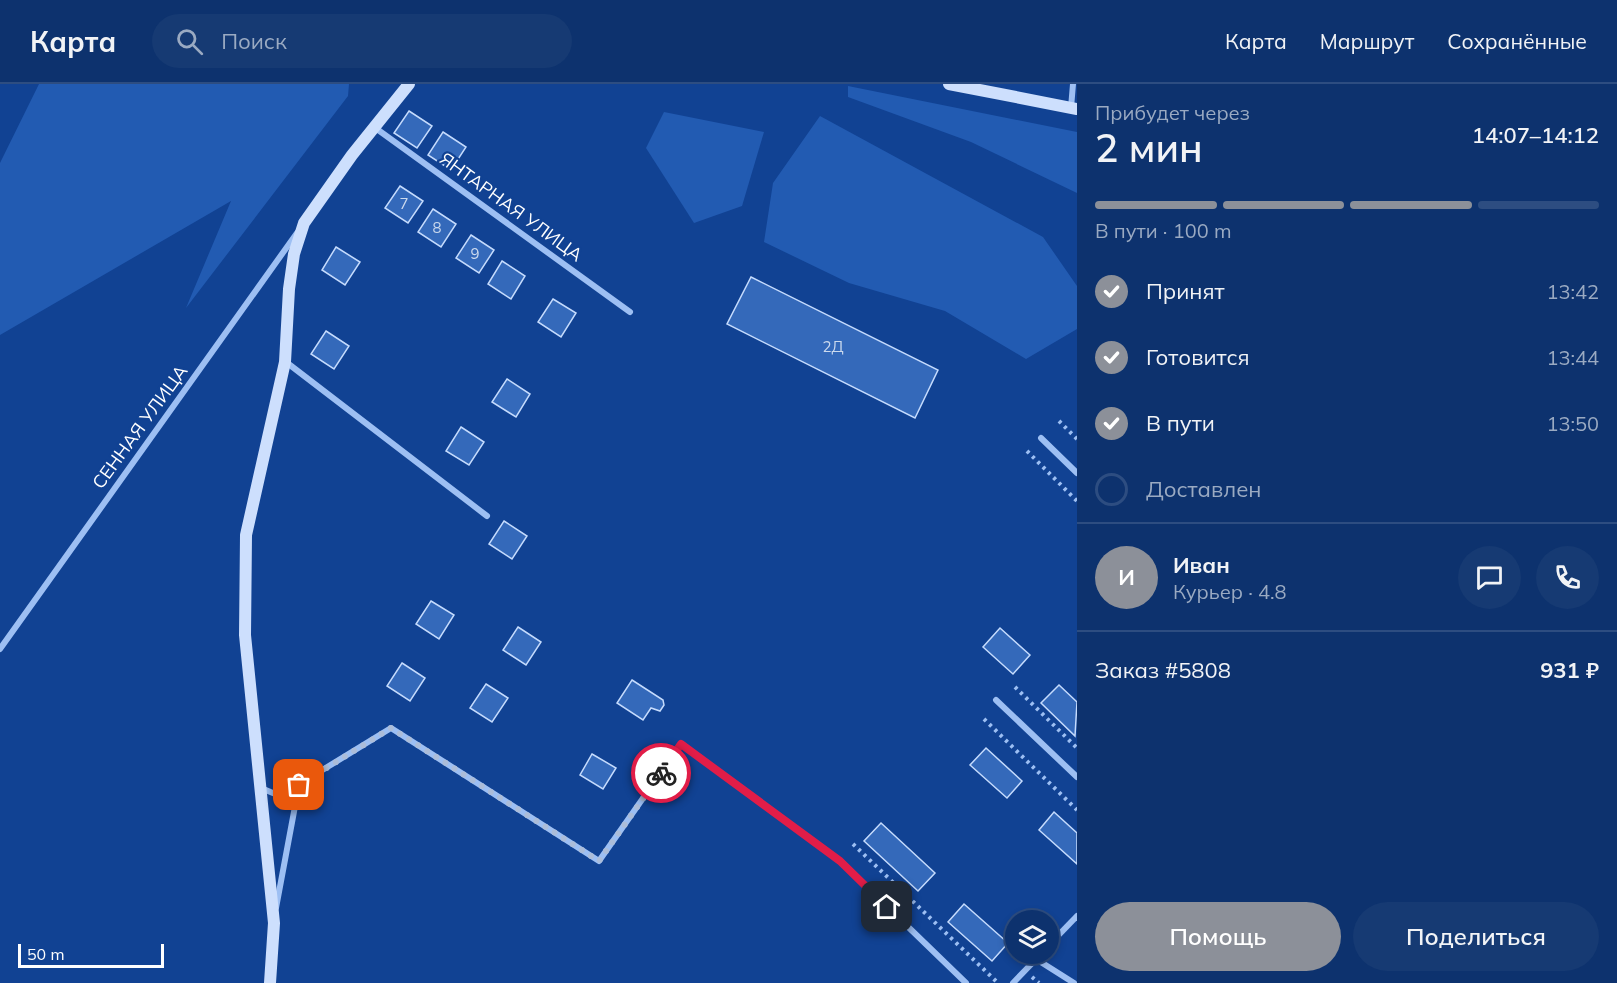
<!DOCTYPE html>
<html lang="ru">
<meta charset="utf-8">
<style>
body{margin:0;font-family:Mulish,sans-serif;background:#163a73;color:#f1f3f6;height:100vh;display:flex;flex-direction:column;font-size:22px;white-space:nowrap}
*{box-sizing:border-box;margin:0}
p{font-size:20px;color:#9aaac2}
.icon{flex:none;width:33px;height:33px;fill:none;stroke:currentColor;stroke-width:2;stroke-linecap:round;stroke-linejoin:round}
.map{position:relative;flex:1;overflow:hidden}
.drawer{display:flex;flex-direction:column;background:#0d326e;width:540px}
.drawer>*{flex:none}
.tools{position:absolute;left:1005px;top:826px;display:grid;gap:12px}
.tools a{display:grid;place-items:center;width:54px;height:54px;border-radius:50%;background:#0d326e;box-shadow:0 3px 9px #0003,0 0 0 2px #2d4d81;font-size:30px}
.scale{position:absolute;left:18px;bottom:15px;width:146px;box-sizing:border-box;padding-left:6px;border:3px solid #fff;border-top:0;font-size:16px;line-height:21px;white-space:nowrap;color:#fff;-webkit-text-stroke:4px #114293;paint-order:stroke}
.pin{position:absolute;display:grid;place-items:center;width:51px;height:51px;color:#fff;margin:-26px;border-radius:12px;box-shadow:0 3px 9px #0006}
.courier{position:absolute;display:grid;place-items:center;width:60px;height:60px;margin:-30px;border:4px solid #e11d48;border-radius:50%;background:#fff;color:#222;box-shadow:0 2px 8px #0007}
.head em{font-style:normal;font-weight:600}
.head div{display:flex;flex-direction:column-reverse}
.head{display:flex;align-items:center;justify-content:space-between;height:102px;padding:0 18px}
h1{font-size:39px;font-weight:600;line-height:45px}
.bar{display:grid;grid-template-columns:repeat(4,1fr);gap:9px 6px;align-content:center;height:72px;padding:0 18px}
.bar i{height:8px;border-radius:4px;background:#2d4d81}
.bar .on{background:#8c9099}
.bar p{grid-column:span 4}
.line{display:flex;align-items:center;gap:15px;padding:0 18px;border-top:2px solid #2d4d81}
.line div{flex:1}
.round{display:grid;place-items:center;flex:none;width:63px;height:63px;border-radius:32px;background:#163a73}
ol{padding:0 18px;list-style:none}
li{display:flex;align-items:center;gap:18px;height:66px}
li p{margin-inline-start:auto}
li .icon{padding:6px;border-radius:50%;background:#8c9099;color:#fff;stroke-width:4}
li:last-child{color:#9aaac2}
li i{width:33px;height:33px;border:3px solid #2d4d81;border-radius:50%}
.primary-button{display:flex;gap:12px;margin-top:auto;padding:12px 18px}
.primary-button a{flex:1;height:69px;border-radius:36px;background:#8c9099;color:#fff;font-size:24px;font-weight:600;line-height:69px;text-align:center}
.primary-button a+a{background:#163a73;color:#f1f3f6}
header{display:flex;align-items:center;gap:36px;box-sizing:border-box;height:84px;padding:0 30px;background:#0d326e;border-bottom:2px solid #2d4d81}
header strong{font-size:28px}
nav{display:flex;gap:33px;margin-inline-start:auto;font-size:21px}
.search{width:420px;height:54px;background:#163a73;display:flex;align-items:center;gap:15px;box-sizing:border-box;padding:0 21px;border-radius:33px;color:#9aaac2;font-size:22px}
main{display:flex;flex:1;min-height:0}
.map>svg:first-child{display:block}
.green{fill:#225bb2}
.building{fill:#3469ba;stroke:#c5dbfd;stroke-width:1.5}
.lines{fill:none;stroke-linecap:round;stroke-linejoin:round}
.path{stroke:#9dbff3;stroke-width:4;stroke-dasharray:3 4.5;stroke-linecap:butt}
.street{stroke:#9dbff3;stroke-width:6}
.secondary{stroke:#cddffd;stroke-width:12}
.done{stroke:#acbdd9;stroke-width:6;stroke-dasharray:0 10.8}
.route{stroke:#e11d48;stroke-width:8}
.labels{text-anchor:middle;stroke-width:4.5;stroke-linejoin:round;paint-order:stroke}
.number-label{font-size:15px;fill:#ccdaee}
.street-label{font-size:18px;fill:#fff;stroke:#114293}
</style>
<header>
<strong>Карта</strong>
<div class="search"><svg class="icon" aria-label="search" viewBox="0 0 24 24"><circle cx="10" cy="10" r="6"/><path d="M15 15l6 6"/></svg>Поиск</div>
<nav><a>Карта</a><a>Маршрут</a><a>Сохранённые</a></nav>
</header>
<main>
<div class="map">
<svg width="1077" height="899" viewBox="0 0 1077 899">
<rect width="100%" height="100%" fill="#114293"/>
<!-- green -->
<g class="green">
<path d="M39 0H349L348 12 186 224 231 117 0 251V79Z"/>
<path d="M848 2 1077 48V109L971 58 848 13Z"/>
<path d="M664 28 764 48 742 122 694 139 646 64Z"/>
<path d="M820 32 1043 153 1077 202V245L1026 275 945 227 849 199 764 158 773 99Z"/>
</g>
<!-- building -->
<g class="building">
<path d="M409 27 432 42 417 64 394 49Z"/>
<path d="M443 48 466 63 451 86 428 71Z"/>
<path d="M400 102 423 117 408 139 385 124Z"/>
<path d="M433 125 456 140 441 163 418 148Z"/>
<path d="M471 151 494 166 479 189 456 174Z"/>
<path d="M336 163 360 178 345 201 322 186Z"/>
<path d="M502 177 525 192 511 215 488 200Z"/>
<path d="M751 193 938 286 915 334 727 240Z"/>
<path d="M553 215 576 229 561 253 538 238Z"/>
<path d="M326 247 349 262 334 285 311 270Z"/>
<path d="M507 295 530 310 516 333 492 318Z"/>
<path d="M461 343 484 358 469 381 446 367Z"/>
<path d="M504 437 527 452 512 475 489 460Z"/>
<path d="M431 517 454 531 439 555 416 540Z"/>
<path d="M518 543 541 558 526 581 503 566Z"/>
<path d="M1000 544 1030 571 1013 590 983 563Z"/>
<path d="M402 579 425 594 410 617 387 602Z"/>
<path d="M632 596 663 616 664 621 660 627 651 624 643 636 617 619Z"/>
<path d="M486 600 508 614 492 638 470 624Z"/>
<path d="M1059 601 1077 618 1075 652 1041 619Z"/>
<path d="M986 664 1022 697 1007 714 970 681Z"/>
<path d="M592 670 616 684 603 705 580 691Z"/>
<path d="M1054 728 1077 749V780L1039 746Z"/>
<path d="M881 739 935 789 918 807 864 757Z"/>
<path d="M964 820 1008 859 992 877 948 838Z"/>
</g>
<g class="lines">
<!-- path -->
<g class="path">
<path d="M1059 337 1077 355"/>
<path d="M1027 367 1077 417"/>
<path d="M1015 603 1077 664"/>
<path d="M984 635 1077 726"/>
<path d="M853 760 998 899"/>
<path d="M1032 893 1039 899"/>
</g>
<!-- street -->
<g class="street">
<path d="M1071 24 1073 0"/>
<path d="M374 43 630 228"/>
<path d="M286 278 487 432"/>
<path d="M1041 354 1077 389"/>
<path d="M0 565 297 149"/>
<path d="M996 616 1077 693"/>
<path d="M261 704 280 712 391 644 599 777 681 660 840 777 966 899"/>
<path d="M276 824 299 701"/>
<path d="M1048 862 1077 832"/>
<path d="M1036 875 1074 899"/>
<path d="M1013 899 1041 870"/>
</g>
<!-- secondary -->
<g class="secondary">
<path d="M949 0 1077 25"/>
<path d="M270 899 274 839 245 551 246 451 285 278 289 205 294 170 304 139 352 71 409 0"/>
</g>
</g>
<g class="lines">
<!-- done -->
<path class="done" d="M299 701 391 644 599 777 661 689"/>
<!-- route -->
<path class="route" d="M661 689 681 660 840 777 887 823"/>
</g>
<g class="labels">
<!-- number labels -->
<g class="number-label">
<text x="404" y="125">7</text>
<text x="437" y="149">8</text>
<text x="475" y="175">9</text>
<text x="833" y="268">2Д</text>
</g>
<!-- street labels -->
<g class="street-label">
<text transform="translate(511 123) rotate(36)" y="6">ЯНТАРНАЯ УЛИЦА</text>
<text transform="translate(140 343) rotate(-54)" y="6">СЕННАЯ УЛИЦА</text>
</g>
</g>
</svg>
<div class="tools">
<a><svg class="icon" aria-label="layers" viewBox="0 0 24 24"><path d="M12 4l9 5-9 5-9-5zM3 14l9 5 9-5"/></svg></a>
</div>
<div class="scale">50 m</div>
<div class="pin" style="left:299px;top:701px;background:#ea580c"><svg class="icon" aria-label="bag" viewBox="0 0 24 24"><path d="M5 8h14l-1 12H6zM9 8a3 3 0 0 1 6 0"/></svg></div>
<div class="pin" style="left:887px;top:823px;background:#1f2937"><svg class="icon" aria-label="home" viewBox="0 0 24 24"><path d="M3 11l9-7 9 7M6 9v11h12V9"/></svg></div>
<div class="courier" style="left:661px;top:689px"><svg class="icon" aria-label="bike" viewBox="0 0 24 24"><circle cx="6" cy="16" r="4"/><circle cx="18" cy="16" r="4"/><path d="M6 16l4-8h5l3 8M10 8l3 8H6M13 5h3"/></svg></div>
</div>
<section class="drawer">
<div class="head"><div><h1>2 мин</h1><p>Прибудет через</p></div><em>14:07–14:12</em></div>
<div class="bar"><i class="on"></i><i class="on"></i><i class="on"></i><i></i><p>В пути · 100 m</p></div>
<ol>
<li><svg class="icon" aria-label="check" viewBox="0 0 24 24"><path d="M5 12l5 5 9-10"/></svg>Принят<p>13:42</p></li>
<li><svg class="icon" aria-label="check" viewBox="0 0 24 24"><path d="M5 12l5 5 9-10"/></svg>Готовится<p>13:44</p></li>
<li><svg class="icon" aria-label="check" viewBox="0 0 24 24"><path d="M5 12l5 5 9-10"/></svg>В пути<p>13:50</p></li>
<li><i></i>Доставлен</li>
</ol>
<div class="line" style="height:108px"><b class="round" style="background:#8c9099;color:#fff">И</b><div><b>Иван</b><p>Курьер · 4.8</p></div><a class="round"><svg class="icon" aria-label="chat" viewBox="0 0 24 24"><path d="M4 5h16v11H9l-5 4z"/></svg></a><a class="round"><svg class="icon" aria-label="phone" viewBox="0 0 24 24"><path d="M5 4h4l2 5-3 2q2 4 5 5l2-3 5 2v4C11 20 4 13 5 4z"/></svg></a></div>
<div class="line" style="height:78px"><div>Заказ #5808</div><b>931 ₽</b></div>
<div class="primary-button"><a>Помощь</a><a>Поделиться</a></div>
</section>
</main>
